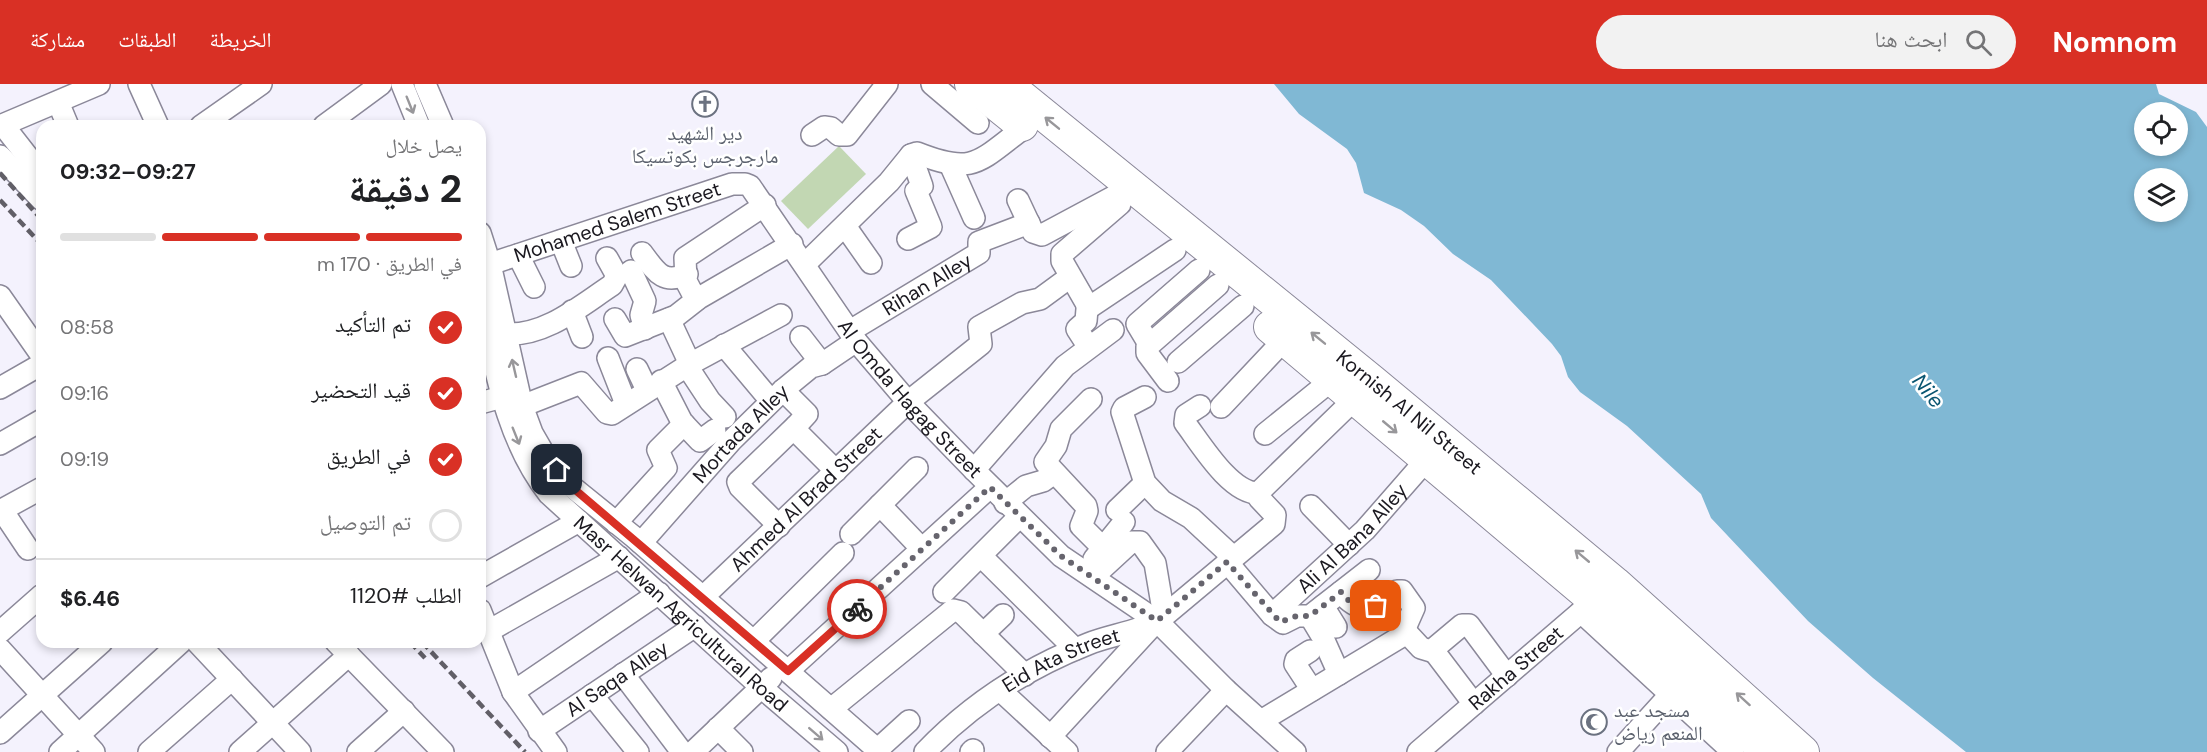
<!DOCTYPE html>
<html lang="ar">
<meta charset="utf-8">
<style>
body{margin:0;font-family:"DM Sans","Noto Naskh Arabic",sans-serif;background:#f2f2f2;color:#202124;direction:rtl;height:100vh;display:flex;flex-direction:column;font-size:22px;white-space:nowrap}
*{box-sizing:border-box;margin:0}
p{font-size:20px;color:#757577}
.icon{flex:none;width:33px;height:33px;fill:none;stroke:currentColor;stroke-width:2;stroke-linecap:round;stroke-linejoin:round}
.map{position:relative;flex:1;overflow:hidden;direction:ltr}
.panel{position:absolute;left:36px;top:36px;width:450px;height:528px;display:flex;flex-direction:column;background:#fff;border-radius:18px;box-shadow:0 3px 9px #0003;direction:rtl}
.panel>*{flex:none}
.buttons{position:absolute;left:2134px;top:18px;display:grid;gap:12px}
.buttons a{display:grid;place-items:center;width:54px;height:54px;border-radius:50%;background:#fff;box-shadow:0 3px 9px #0003;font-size:30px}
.pin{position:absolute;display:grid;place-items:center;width:51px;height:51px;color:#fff;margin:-26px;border-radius:12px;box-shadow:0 3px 9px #0006}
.courier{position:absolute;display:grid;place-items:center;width:60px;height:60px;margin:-30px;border:4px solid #d93025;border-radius:50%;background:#fff;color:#222;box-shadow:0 2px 8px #0007}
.overview em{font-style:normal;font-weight:700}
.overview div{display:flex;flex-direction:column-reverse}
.overview{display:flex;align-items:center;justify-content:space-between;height:102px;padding:0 24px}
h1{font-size:39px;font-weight:700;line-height:45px}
.bar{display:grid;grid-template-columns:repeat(4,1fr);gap:9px 6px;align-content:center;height:72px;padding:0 24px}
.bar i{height:8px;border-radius:4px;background:#e0e0e0}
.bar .active{background:#d93025}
.bar p{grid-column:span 4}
.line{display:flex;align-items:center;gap:15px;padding:0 24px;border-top:2px solid #e0e0e0}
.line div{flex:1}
ol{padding:0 24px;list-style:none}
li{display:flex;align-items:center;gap:18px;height:66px}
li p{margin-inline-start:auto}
li .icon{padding:6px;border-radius:50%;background:#d93025;color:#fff;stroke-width:4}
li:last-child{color:#757577}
li i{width:33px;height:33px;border:3px solid #e0e0e0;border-radius:50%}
header{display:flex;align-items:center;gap:36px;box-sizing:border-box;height:84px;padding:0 30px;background:#d93025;color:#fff}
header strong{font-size:28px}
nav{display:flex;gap:33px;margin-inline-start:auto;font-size:21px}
.search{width:420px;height:54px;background:#f2f2f2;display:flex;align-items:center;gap:15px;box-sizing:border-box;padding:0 21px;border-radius:33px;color:#757577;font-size:22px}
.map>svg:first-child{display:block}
.green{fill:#c2d7b3}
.water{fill:#80b8d4;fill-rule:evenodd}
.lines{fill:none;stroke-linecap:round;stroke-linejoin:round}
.minor-casing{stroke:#8b8899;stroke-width:24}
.highway-casing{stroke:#8b8899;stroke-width:34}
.minor{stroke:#fff;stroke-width:21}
.highway{stroke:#fff;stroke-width:32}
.rail{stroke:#615f67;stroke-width:4.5;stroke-dasharray:9 4.5;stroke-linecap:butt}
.oneway{stroke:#98979a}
.done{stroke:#66646d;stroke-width:6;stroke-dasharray:0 10.8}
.route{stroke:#d93025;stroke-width:8}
.labels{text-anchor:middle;stroke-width:5;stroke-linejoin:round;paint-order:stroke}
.worship-label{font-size:20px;fill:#5b616d;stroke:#fff}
.street-label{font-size:20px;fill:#1a181f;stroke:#fff}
.water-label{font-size:21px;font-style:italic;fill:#095571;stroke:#fff}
</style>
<header>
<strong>Nomnom</strong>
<div class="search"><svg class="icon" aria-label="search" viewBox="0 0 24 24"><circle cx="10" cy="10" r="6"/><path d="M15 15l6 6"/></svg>ابحث هنا</div>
<nav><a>الخريطة</a><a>الطبقات</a><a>مشاركة</a></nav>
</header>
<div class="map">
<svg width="2207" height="668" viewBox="0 0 2207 668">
<rect width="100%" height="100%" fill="#f4f2fd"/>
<!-- green -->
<path class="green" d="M839 62 866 90 808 145 781 117Z"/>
<!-- water -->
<path class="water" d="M1274 0H2156L2159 10 2196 28 2207 43V668H1966L1873 594 1808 537 1711 434 1701 410 1627 342 1580 308 1568 293 1561 272 1552 260 1491 196 1453 170 1424 142 1401 126 1364 109 1356 79 1347 65 1299 30ZM2145 28H2178V62H2145ZM2145 94H2178V128H2145Z"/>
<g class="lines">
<!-- minor casing -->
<g class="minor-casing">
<g id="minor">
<path d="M139 0 158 42"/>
<path d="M402 0 419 42"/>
<path d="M425 0 443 42"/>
<path d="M932 0 978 39"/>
<path d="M58 18 68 42"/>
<path d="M3 41 42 91"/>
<path d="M0 42 99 0"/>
<path d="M201 42 261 0"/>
<path d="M324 42 381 0"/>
<path d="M812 51 824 43 831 44 839 51H847L887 0"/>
<path d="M0 72 42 116"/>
<path d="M950 80 974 134"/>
<path d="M1018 116 1033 148 1042 151 1113 113"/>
<path d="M845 142 871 179"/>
<path d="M480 149 490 180 522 322 532 349 547 375 566 398 634 453 880 668"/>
<path d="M908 155 931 143 916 107 922 102 911 71"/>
<path d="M561 157 571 182"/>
<path d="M642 169C656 188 663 201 687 190"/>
<path d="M518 171 534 203"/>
<path id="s1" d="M490 180 732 100H745L750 102 856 257 908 318 974 386 1061 472 1157 537 1226 606 1295 668"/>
<path d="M805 180 889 98 911 71 917 69C975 92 979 77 1025 43"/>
<path d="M631 187 645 217 641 231 645 245"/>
<path d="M0 212 42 272"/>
<path id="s2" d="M480 215C495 282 505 354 549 410L761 603 837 668"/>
<path d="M696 216 686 197 685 174 765 121"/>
<path d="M1089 224 1062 177V170L1120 120"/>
<path d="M572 227 582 253"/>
<path d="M615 235 625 252 676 232 699 214 792 160"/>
<path d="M669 235 690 280"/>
<path id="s3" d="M850 247 979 169V158L1029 139"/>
<path d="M506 250C546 252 580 222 612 201L617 192 607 174"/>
<path d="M801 253 822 280"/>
<path d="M1149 260 1137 240 1199 186"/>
<path d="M724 261 771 317"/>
<path d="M1088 262 1077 245 1086 237 1087 225 1175 166"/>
<path d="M608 274 626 320"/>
<path d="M1178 278 1243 222"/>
<path d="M687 282 710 317 725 333"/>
<path d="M637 285 647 306"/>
<path d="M661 297 682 338 700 357 715 346"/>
<path d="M1168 297 1147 269V263L1218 201"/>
<path d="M0 304 42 280"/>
<path d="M783 306 807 330 796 342V347L836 387"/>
<path d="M1145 313 1124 324 1122 328 1145 399 1162 417 1191 434 1233 473"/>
<path d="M1091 315 1061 345 1056 362 1045 378 1086 422 1087 427 1081 442 1103 464"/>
<path d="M480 319 502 313"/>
<path d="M522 322 581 299 607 329 612 330 690 280 781 231"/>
<path d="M1200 322 1186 331 1185 339C1201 360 1230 409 1258 409"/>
<path d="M1221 323 1285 255"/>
<path d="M1265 350 1333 295"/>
<path d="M0 360 42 336"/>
<path d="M974 386 1065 282 1113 246"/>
<path d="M1005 419 1026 402 1043 397 1054 389"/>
<path d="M880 421 922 465"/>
<path d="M1311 422 1349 461"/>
<path d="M2 426 28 465"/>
<path d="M1117 426 1145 399"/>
<path d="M0 427 42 404"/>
<path d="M616 439 666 384 658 366 684 340"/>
<path d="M779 442 740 403 738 398 796 342"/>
<path d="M851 450 917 384"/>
<path id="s4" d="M641 459 731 357 783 306 811 283 822 280 856 257"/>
<path d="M981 472 1075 565"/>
<path d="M1094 475 1124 438"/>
<path d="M1227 478 1272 531 1283 539 1297 532H1310L1369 486"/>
<path d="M480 493 579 437"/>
<path d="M1093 493 1131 458H1140L1155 479 1164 532"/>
<path d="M944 508 1019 433"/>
<path d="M1341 508C1359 532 1377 524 1397 507H1402L1414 524 1406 542 1407 549"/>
<path id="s5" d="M703 513 908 318 981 260 979 243 1022 219 1040 215 1070 193"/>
<path d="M1323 522 1336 543"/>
<path d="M480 526 513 608 556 668"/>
<path d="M1581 528 1733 668"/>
<path id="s6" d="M1272 531 1365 446 1428 374"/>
<path d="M1310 532 1322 552 1339 590"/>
<path d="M0 548 42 511"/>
<path d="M487 548 619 473"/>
<path d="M983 550 1003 531"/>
<path d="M754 557 843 469"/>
<path d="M197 558 300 668"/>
<path d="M336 558 443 668"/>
<path d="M0 565 94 668"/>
<path d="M1433 566 1474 620"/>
<path d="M1310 567 1296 576 1295 580 1312 606"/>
<path d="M788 587 990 403"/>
<path d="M623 590 682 668"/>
<path d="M1000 606 1067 668"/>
<path d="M513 608 659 509"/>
<path d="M592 611 638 668"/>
<path d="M831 625 953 526 961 528 1025 591"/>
<path d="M1261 637 1407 549 1421 564 1431 567 1462 541H1469L1507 592"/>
<path d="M718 644 742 668"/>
<path id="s7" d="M539 647 695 542"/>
<path d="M0 649 102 558"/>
<path d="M1050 653 1153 541"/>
<path d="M877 666 909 637"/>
<path d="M60 668 181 558"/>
<path d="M149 668 232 595"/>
<path d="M240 668 349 571"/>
<path d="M358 668 404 627"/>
<path d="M693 668 771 594"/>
<path id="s8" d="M925 668C970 621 1027 584 1088 560 1113 550 1142 548 1164 532L1274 440 1275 431 1259 414 1258 409 1363 307"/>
<path d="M971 668 973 666"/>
<path d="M1167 668 1226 606"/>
<path id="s9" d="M1418 668 1603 509"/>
<path d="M1618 668 1678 602"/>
</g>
</g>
<!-- highway casing -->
<g class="highway-casing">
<g id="highway">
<path d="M971 0 1022 41"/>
<path id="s10" d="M1006 0 1372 297 1615 499 1803 668"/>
<path d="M1270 243 1594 516 1768 668"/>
</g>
</g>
<!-- minor -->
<use href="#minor" class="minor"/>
<!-- highway -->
<use href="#highway" class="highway"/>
<!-- rail -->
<g class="rail">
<path d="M0 89 42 136"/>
<path d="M0 116 42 161"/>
<path d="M410 558 425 574"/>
<path d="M422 558 525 668"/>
</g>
</g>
<!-- one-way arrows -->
<defs><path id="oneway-shaft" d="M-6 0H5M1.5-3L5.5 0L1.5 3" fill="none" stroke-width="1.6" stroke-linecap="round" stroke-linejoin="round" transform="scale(1.5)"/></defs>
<g class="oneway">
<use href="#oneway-shaft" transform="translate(410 21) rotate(68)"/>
<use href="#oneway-shaft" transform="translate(1052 39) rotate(-141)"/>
<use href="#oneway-shaft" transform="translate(1318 254) rotate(-141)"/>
<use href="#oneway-shaft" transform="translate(514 284) rotate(-103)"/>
<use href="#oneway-shaft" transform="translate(1390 343) rotate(40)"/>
<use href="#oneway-shaft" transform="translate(516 352) rotate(68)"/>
<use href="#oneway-shaft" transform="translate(1582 472) rotate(-140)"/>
<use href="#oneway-shaft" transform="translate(1743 615) rotate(-138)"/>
<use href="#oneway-shaft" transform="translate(816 650) rotate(41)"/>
</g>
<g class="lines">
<!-- done -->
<path class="done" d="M857 525 990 403 1061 472 1157 537 1227 478 1280 538 1297 532H1310L1341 508 1352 520 1376 522"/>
<!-- route -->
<path class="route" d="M557 386 566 398 788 587 857 525"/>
</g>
<!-- icons -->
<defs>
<g id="church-ring" transform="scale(1.35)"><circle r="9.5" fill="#fff" stroke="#6b7280" stroke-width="1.5"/><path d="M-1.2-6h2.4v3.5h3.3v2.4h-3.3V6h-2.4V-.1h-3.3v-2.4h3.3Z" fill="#6b7280"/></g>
<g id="mosque-ring" transform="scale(1.35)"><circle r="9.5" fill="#fff" stroke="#6b7280" stroke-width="1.5"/><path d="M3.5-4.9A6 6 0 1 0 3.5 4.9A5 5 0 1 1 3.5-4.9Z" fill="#6b7280"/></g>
</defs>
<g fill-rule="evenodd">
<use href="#church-ring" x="705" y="20"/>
<use href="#mosque-ring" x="1594" y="638"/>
</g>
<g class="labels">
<!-- worship labels -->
<g class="worship-label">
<text x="705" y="56">دير الشهيد<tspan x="705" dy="23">مارجرجس بكوتسيكا</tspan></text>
<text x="1614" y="633" text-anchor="start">مسجد عبد<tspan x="1614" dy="23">المنعم رياض</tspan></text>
</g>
<!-- street labels -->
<g class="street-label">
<text dy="7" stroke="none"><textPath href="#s1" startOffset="134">Mohamed Salem Street</textPath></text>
<text dy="7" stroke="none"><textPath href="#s3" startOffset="90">Rihan Alley</textPath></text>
<text dy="7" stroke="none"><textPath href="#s1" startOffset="540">Al Omda Hagag Street</textPath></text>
<text dy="7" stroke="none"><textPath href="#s10" startOffset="520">Kornish Al Nil Street</textPath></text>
<text dy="7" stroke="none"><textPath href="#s4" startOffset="148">Mortada Alley</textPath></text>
<text dy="7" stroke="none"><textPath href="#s5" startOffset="142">Ahmed Al Brad Street</textPath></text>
<text dy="7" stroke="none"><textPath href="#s6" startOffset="111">Ali Al Bana Alley</textPath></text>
<text dy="7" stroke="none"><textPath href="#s2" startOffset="387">Masr Helwan Agricultural Road</textPath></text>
<text dy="7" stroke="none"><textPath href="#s8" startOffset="166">Eid Ata Street</textPath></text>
<text dy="7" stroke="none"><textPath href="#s9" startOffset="129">Rakha Street</textPath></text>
<text dy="7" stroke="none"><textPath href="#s7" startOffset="94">Al Saqa Alley</textPath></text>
</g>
<!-- water labels -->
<g class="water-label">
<text transform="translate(1928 307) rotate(51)" y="7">Nile</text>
</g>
</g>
</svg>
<div class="buttons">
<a><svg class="icon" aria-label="locate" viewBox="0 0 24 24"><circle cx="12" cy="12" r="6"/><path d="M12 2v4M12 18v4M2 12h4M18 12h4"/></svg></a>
<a><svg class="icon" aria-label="layers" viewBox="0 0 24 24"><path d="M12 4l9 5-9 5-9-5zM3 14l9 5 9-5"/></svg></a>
</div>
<div class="pin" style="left:1376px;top:522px;background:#ea580c"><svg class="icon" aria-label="bag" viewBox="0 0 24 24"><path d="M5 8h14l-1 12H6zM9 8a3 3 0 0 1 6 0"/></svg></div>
<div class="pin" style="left:557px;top:386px;background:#1f2937"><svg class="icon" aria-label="home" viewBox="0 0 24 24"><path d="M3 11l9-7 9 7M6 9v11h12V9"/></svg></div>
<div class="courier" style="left:857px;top:525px"><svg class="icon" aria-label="bike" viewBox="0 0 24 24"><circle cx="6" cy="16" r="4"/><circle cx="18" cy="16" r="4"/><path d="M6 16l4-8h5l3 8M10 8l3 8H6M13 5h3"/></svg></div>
<section class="panel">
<div class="overview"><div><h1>2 دقيقة</h1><p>يصل خلال</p></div><em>09:27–09:32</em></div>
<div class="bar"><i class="active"></i><i class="active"></i><i class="active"></i><i></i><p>في الطريق · 170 m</p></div>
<ol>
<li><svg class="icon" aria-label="check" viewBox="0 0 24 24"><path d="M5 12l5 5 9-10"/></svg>تم التأكيد<p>08:58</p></li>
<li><svg class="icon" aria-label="check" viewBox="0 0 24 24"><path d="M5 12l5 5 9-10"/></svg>قيد التحضير<p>09:16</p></li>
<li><svg class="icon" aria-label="check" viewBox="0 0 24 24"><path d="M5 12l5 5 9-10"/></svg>في الطريق<p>09:19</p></li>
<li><i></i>تم التوصيل</li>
</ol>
<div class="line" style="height:78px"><div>الطلب #1120</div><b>$6.46</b></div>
</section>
</div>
